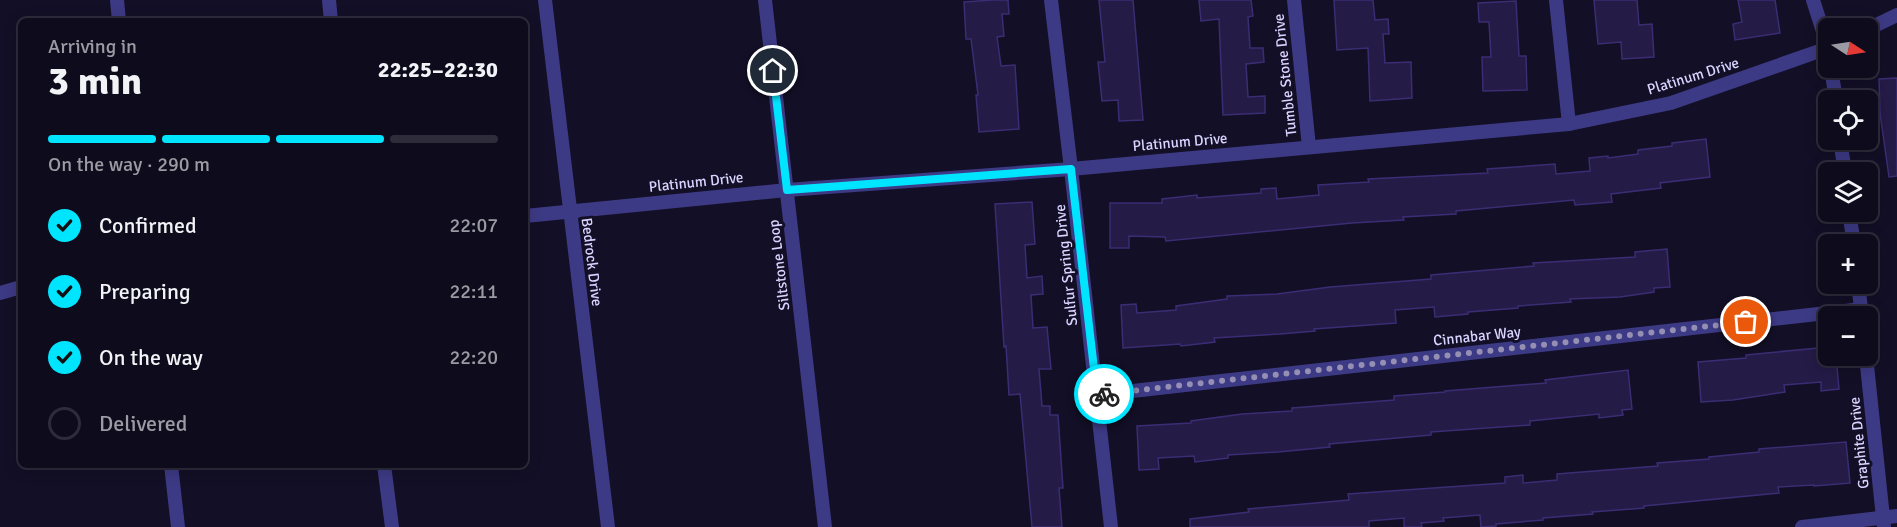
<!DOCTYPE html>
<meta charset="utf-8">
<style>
body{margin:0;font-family:Signika,sans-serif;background:#171425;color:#f1f3f6;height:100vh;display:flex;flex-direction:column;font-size:22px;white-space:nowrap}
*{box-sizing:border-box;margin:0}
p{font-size:20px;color:#9b9ba3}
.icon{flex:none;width:33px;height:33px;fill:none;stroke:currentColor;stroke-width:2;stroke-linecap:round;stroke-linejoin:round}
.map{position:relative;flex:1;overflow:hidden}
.side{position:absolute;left:18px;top:18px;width:510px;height:450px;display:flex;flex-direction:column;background:#0e0b1c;border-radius:9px;box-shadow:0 3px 15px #0003,0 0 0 2px #2e2b3b}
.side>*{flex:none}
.needle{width:39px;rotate:102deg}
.fabs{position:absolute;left:1818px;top:18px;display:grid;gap:12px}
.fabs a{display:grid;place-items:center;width:60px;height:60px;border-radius:9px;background:#0e0b1c;box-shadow:0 3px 15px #0003,0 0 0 2px #2e2b3b;font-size:30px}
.pin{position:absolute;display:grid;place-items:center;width:51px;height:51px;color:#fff;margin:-26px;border:3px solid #fff;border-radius:50%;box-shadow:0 2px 6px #0007}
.courier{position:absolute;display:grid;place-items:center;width:60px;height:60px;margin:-30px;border:4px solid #00e5ff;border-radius:50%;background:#fff;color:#222;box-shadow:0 2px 8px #0007}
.headline em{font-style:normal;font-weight:700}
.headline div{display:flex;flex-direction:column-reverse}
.headline{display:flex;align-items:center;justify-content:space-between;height:102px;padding:0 30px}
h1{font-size:39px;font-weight:700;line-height:45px}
.bar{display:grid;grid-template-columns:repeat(4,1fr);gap:9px 6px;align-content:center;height:72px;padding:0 30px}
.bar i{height:8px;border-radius:4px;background:#2e2b3b}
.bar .current{background:#00e5ff}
.bar p{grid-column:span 4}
ol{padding:0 30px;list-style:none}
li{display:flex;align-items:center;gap:18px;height:66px}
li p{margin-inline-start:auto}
li .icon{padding:6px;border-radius:50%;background:#00e5ff;color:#111;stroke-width:4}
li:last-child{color:#9b9ba3}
li i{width:33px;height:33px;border:3px solid #2e2b3b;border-radius:50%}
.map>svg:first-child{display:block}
.building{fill:#241b47;stroke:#3b2d73;stroke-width:1.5}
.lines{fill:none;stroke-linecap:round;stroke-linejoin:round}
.street{stroke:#3d3a85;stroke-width:14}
.done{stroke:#948fb3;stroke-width:6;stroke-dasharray:0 10.8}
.route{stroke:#00e5ff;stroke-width:8}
.labels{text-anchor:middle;stroke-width:6;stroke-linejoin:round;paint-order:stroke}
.street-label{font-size:15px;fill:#d9d4ff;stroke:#130f26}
</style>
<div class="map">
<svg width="1897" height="527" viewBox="0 0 1897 527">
<rect width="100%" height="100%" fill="#130f26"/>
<!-- building -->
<g class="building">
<path d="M992 0H1008L1009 14H1002L1004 36 997 37 1001 66 1015 65 1019 129 979 132 976 95H978L971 39H966L964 2Z"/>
<path d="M1099 0H1133L1143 120 1119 121 1118 100 1102 101 1098 62H1105Z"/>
<path d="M1199 0H1251L1253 16 1248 17 1250 48H1263L1264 62 1246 64 1248 97 1265 96V113L1223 115 1219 19 1201 21Z"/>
<path d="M1334 0H1373L1375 20 1388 19 1389 34H1383L1385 63 1411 62 1412 98 1370 101 1368 48 1337 50Z"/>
<path d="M1594 0H1637L1639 25 1652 24 1654 57 1622 59 1621 42 1598 44Z"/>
<path d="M1738 0H1775L1780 33 1735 40 1733 24 1742 22Z"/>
<path d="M1516 1 1519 56H1526L1527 90 1483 91 1482 57H1491L1489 22H1479L1478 3Z"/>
<path d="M1897 78V176L1889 177 1880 113 1879 79Z"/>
<path d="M1706 139 1710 177 1660 183 1661 188 1611 194 1612 202 1575 205 1574 200 1456 211V214L1403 217 1404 220 1352 223 1166 241 1165 237 1129 236V248H1110V203H1162V199L1197 195V198L1261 193V189L1276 188 1277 199 1319 195 1318 185 1369 182 1368 179 1488 173 1487 169 1555 164 1556 174 1590 171 1589 158 1608 156V158L1638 154V150L1672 146V143Z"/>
<path d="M1032 202 1035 244 1025 245 1027 278 1042 276 1043 294 1031 295 1033 328 1047 327 1051 369H1039L1042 406H1050V415H1058L1063 488H1059L1062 527H1032L1020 394 1009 395 1006 346 1004 347 995 204Z"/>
<path d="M1667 249 1670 287 1654 288V292L1620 297 1570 299 1571 302 1518 306V308L1468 312V314L1435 317 1434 307 1395 310 1396 323 1314 329 1315 331 1280 334 1214 338 1215 342 1181 346 1180 344 1123 348 1121 305 1136 304 1137 313 1176 310V306L1227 299V296L1277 294 1330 287 1431 279V275L1534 266 1533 263 1635 257V252Z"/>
<path d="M1828 347V356H1836L1839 389 1821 391V382L1784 385 1785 392 1733 400 1701 402 1698 362 1746 358V355Z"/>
<path d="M1628 370 1632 409 1622 410 1623 415 1599 418V414L1530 421V425L1431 432V435L1329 444 1330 447 1278 452 1228 455V458L1195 462 1194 456 1158 458 1159 469 1139 470 1137 426 1191 423V421L1242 414 1292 411V408L1394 400V396L1445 392V391L1546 383 1545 380Z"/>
<path d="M1846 442 1850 483 1814 486V485L1778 487 1779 493 1644 506V508L1592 512 1593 514 1543 518V520L1496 524V526L1481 527 1480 515 1443 518 1444 521 1421 523 1422 527H1404V518L1369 521V527H1190V519L1249 512 1248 509 1349 500 1348 494 1505 483V477L1523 475V483L1557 480V474L1658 466 1657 463 1709 459V457L1759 452V449Z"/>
</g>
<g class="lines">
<!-- street -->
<g class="street">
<path d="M117 0 119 21"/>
<path d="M329 0 331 21"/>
<path d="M545 0 608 527"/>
<path d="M765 0 825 527"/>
<path d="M1051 0 1071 169 1111 527"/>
<path d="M1294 0 1309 147"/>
<path d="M1556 0 1569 124"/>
<path d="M1813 0 1828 47"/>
<path d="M1868 29 1897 15"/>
<path d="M1831 68 1836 100"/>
<path d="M1840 140 1845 172"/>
<path d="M1849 212 1854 244"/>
<path d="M525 216 787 190 1071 169 1569 124 1671 103 1828 48"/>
<path d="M1858 284 1862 316"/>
<path d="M0 293 21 287"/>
<path d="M1866 356 1884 527"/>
<path d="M1097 395 1862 309"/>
<path d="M171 465 178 527"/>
<path d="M384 465 392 527"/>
<path d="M1802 527 1897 516"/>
</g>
</g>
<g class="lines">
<!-- done -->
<path class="done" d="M1104 394 1746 322"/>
<!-- route -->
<path class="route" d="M773 71 787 190 1071 169 1097 395 1104 394"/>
</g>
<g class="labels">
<!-- street labels -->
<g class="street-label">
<text transform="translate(1285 75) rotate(-96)" y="5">Tumble Stone Drive</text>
<text transform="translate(1693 76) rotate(-17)" y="5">Platinum Drive</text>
<text transform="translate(1180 142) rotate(-5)" y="5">Platinum Drive</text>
<text transform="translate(696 182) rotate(-6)" y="5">Platinum Drive</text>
<text transform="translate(592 262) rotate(83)" y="5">Bedrock Drive</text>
<text transform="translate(779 265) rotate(-97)" y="5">Siltstone Loop</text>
<text transform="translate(1066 265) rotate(-96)" y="5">Sulfur Spring Drive</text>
<text transform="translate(1477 336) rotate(-6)" y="5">Cinnabar Way</text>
<text transform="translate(1859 443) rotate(-96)" y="5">Graphite Drive</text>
</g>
</g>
</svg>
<div class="fabs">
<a><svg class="needle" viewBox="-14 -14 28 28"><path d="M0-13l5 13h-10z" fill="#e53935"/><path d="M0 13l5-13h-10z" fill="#9b9ba3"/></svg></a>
<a><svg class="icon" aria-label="locate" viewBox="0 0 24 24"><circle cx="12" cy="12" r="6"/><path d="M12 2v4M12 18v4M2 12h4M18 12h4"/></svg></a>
<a><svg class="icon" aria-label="layers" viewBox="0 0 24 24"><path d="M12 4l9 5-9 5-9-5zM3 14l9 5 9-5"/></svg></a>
<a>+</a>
<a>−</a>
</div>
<div class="pin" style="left:1746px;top:322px;background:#ea580c"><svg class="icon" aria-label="bag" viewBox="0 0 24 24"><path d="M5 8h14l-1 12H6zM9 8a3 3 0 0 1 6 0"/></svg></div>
<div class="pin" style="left:773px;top:71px;background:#1f2937"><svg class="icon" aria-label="home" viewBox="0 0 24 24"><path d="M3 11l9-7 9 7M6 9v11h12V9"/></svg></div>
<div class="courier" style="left:1104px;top:394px"><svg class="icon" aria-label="bike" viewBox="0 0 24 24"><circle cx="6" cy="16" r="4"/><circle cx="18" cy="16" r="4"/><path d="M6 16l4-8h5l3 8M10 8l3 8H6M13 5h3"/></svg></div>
<section class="side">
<div class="headline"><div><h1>3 min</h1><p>Arriving in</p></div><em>22:25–22:30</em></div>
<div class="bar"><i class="current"></i><i class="current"></i><i class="current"></i><i></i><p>On the way · 290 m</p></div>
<ol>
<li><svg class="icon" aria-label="check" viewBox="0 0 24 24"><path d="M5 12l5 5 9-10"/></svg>Confirmed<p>22:07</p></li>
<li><svg class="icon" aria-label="check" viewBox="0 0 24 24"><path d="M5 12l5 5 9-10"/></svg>Preparing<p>22:11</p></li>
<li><svg class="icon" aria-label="check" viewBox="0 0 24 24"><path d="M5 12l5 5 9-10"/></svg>On the way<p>22:20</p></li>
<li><i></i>Delivered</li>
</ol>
</section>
</div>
